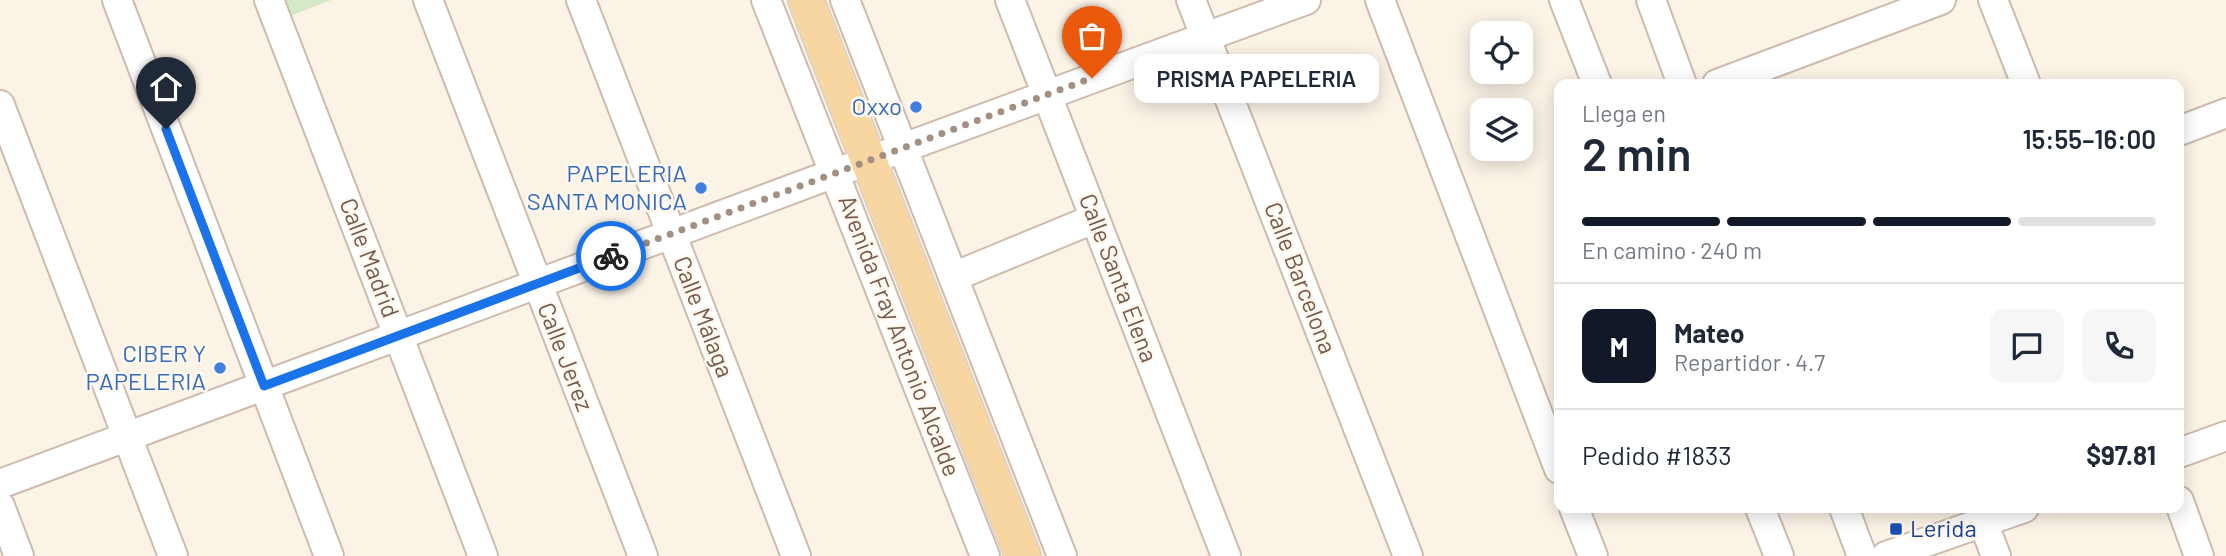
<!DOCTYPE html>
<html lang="es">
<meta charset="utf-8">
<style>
body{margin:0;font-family:Barlow,sans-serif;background:#f6f6f7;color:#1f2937;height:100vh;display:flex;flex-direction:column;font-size:26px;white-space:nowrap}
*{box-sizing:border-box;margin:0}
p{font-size:23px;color:#747a83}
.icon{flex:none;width:38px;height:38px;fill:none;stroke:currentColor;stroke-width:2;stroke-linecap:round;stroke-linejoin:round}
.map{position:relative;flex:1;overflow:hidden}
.panel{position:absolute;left:1554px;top:79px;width:630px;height:434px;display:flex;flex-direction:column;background:#fff;border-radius:14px;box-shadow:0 4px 18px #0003}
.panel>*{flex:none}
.buttons{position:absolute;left:1470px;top:21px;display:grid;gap:14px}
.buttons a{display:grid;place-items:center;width:63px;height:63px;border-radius:14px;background:#fff;box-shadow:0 4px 18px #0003;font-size:35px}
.pin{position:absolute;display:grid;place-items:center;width:60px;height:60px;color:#fff;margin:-72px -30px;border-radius:50% 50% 50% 0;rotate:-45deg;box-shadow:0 0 7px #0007}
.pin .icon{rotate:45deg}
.courier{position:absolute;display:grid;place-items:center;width:70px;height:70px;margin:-35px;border:5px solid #1a73e8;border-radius:50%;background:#fff;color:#222;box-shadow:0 2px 9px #0007}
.bubble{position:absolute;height:49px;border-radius:14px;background:#fff;box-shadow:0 4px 18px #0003;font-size:23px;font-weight:600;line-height:49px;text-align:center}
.head em{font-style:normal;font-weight:600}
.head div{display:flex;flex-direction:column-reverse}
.head{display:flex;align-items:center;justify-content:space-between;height:119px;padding:0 28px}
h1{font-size:46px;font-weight:600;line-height:52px}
.bar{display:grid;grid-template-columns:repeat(4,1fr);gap:10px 7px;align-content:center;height:84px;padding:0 28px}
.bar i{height:9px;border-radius:5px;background:#e0e1e3}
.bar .selected{background:#111827}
.bar p{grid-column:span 4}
.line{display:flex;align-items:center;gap:18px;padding:0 28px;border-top:2px solid #e0e1e3}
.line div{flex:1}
.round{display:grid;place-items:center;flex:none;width:74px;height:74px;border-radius:14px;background:#f6f6f7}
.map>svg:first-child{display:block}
.green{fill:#d5e9c6}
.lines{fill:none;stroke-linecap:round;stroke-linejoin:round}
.minor-casing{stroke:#cebbae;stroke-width:32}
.major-casing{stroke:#d8d1cd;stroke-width:38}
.minor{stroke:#fff;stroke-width:28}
.major{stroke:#f8d6a2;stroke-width:35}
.done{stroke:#a49082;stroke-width:7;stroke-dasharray:0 12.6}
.route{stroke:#1a73e8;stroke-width:9}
.shop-dot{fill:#3f7fe0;stroke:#fef8ee;stroke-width:2.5}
.transit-dot{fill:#1a4fb4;stroke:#fef8ee;stroke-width:2.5}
.labels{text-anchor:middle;stroke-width:5;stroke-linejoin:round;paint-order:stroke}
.shop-label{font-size:24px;fill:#366cbe;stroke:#fef8ee;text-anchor:end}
.street-label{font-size:24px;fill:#755a4c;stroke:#fef8ee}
.transit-label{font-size:24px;fill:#164399;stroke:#fef8ee;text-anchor:start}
</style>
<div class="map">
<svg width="2226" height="556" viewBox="0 0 2226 556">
<rect width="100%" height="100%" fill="#fcf3e7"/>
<!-- green -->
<path class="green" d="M276 0H331L283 19Z"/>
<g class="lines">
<!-- minor casing -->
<g class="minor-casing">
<g id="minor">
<path d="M117 0 329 556"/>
<path d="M269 0 483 556"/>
<path d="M428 0 643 556"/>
<path d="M581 0 796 556"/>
<path d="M766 0 985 556"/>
<path d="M845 0 1062 556"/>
<path d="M1010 0 1226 556"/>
<path d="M1191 0 1408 556"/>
<path d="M1380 0 1559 469"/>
<path d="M1564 0 1597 84"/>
<path d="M1651 0 1682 84"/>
<path d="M1993 0 2026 84"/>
<path d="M1717 84 1941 0"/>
<path d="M0 105 173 556"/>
<path d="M2179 131 2226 113"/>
<path d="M953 277 1084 223"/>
<path d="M2179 453 2226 436"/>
<path d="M0 484 835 173 1306 0"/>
<path d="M2179 501 2199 556"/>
<path d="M0 506 19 556"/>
<path d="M1574 508 1593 556"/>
<path d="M1760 508 1779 556"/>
<path d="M1844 508 1862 556"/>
<path d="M1983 522 1996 556"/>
<path d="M1886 556 2024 508"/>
</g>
</g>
<!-- major casing -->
<g class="major-casing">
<path id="major" d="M806 0 1023 556"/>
</g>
<!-- minor -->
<use href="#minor" class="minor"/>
<!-- major -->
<use href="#major" class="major"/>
</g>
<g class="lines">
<!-- done -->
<path class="done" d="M611 256 1092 78"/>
<!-- route -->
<path class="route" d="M166 129 264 386 611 256"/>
</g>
<!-- markers -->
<g class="shop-dot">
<circle cx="916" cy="107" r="7"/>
<circle cx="701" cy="188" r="7"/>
<circle cx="220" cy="368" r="7"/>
</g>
<rect class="transit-dot" x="1889" y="522" width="14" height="14" rx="3.5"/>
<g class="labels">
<!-- shop labels -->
<g class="shop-label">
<text x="902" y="115">Oxxo</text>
<text x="687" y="182">PAPELERIA<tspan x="687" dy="28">SANTA MONICA</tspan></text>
<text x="206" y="362">CIBER Y<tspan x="206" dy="28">PAPELERIA</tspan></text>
</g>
<!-- street labels -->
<g class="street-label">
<text transform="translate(369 258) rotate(69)" y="8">Calle Madrid</text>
<text transform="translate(1118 278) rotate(69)" y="8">Calle Santa Elena</text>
<text transform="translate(1300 278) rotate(69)" y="8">Calle Barcelona</text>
<text transform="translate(703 317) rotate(69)" y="8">Calle Málaga</text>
<text transform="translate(899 336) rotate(69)" y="8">Avenida Fray Antonio Alcalde</text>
<text transform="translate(565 357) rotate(69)" y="8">Calle Jerez</text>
</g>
<!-- transit labels -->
<g class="transit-label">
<text x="1910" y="537">Lerida</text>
</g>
</g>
</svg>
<div class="buttons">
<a><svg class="icon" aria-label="locate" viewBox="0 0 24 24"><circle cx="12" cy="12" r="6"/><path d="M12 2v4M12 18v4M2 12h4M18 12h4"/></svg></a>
<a><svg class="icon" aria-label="layers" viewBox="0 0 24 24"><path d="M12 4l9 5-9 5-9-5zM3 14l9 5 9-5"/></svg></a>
</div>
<div class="pin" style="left:1092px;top:78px;background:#ea580c"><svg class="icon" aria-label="bag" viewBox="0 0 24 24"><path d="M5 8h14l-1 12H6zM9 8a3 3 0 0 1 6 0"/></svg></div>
<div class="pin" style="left:166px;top:129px;background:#1f2937"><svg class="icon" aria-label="home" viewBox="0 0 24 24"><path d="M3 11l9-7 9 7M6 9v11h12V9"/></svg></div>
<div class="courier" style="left:611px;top:256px"><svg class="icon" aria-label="bike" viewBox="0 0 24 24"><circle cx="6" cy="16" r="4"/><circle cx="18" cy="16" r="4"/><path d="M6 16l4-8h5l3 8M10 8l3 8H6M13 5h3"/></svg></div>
<div class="bubble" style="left:1134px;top:54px;width:245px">PRISMA PAPELERIA</div>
<section class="panel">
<div class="head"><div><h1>2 min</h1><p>Llega en</p></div><em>15:55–16:00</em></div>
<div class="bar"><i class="selected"></i><i class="selected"></i><i class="selected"></i><i></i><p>En camino · 240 m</p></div>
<div class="line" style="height:126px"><b class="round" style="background:#111827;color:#fff">M</b><div><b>Mateo</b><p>Repartidor · 4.7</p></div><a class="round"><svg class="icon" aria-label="chat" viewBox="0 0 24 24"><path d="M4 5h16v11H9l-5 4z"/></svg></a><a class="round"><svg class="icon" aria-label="phone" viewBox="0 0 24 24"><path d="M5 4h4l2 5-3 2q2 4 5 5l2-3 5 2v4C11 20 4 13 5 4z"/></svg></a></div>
<div class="line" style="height:91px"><div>Pedido #1833</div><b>$97.81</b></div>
</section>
</div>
